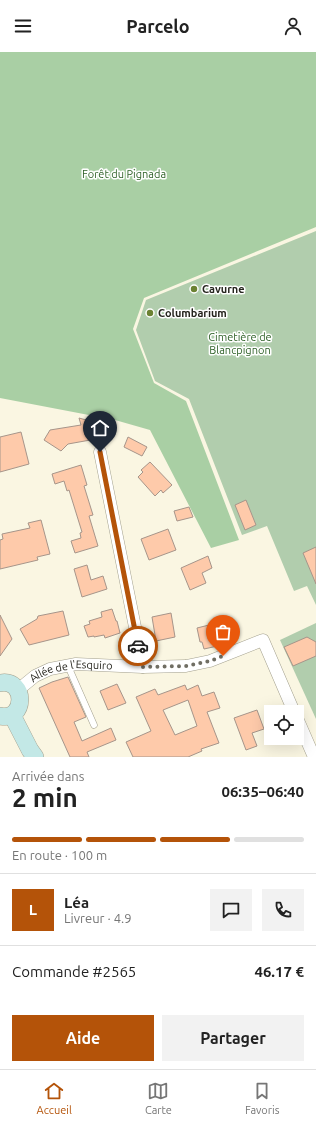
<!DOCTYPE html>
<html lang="fr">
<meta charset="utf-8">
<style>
body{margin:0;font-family:Ubuntu,sans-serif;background:#f2f2f2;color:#222;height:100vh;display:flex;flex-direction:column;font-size:15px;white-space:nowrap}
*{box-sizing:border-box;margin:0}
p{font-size:13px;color:#767676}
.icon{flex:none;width:22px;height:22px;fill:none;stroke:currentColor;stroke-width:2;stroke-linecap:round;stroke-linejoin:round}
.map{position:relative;height:705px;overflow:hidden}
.drawer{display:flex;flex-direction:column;background:#fff;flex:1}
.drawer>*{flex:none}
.controls{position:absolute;left:264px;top:653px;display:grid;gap:8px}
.controls a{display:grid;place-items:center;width:40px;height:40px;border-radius:0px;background:#fff;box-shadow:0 4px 16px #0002;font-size:20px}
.pin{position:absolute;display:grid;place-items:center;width:34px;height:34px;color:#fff;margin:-41px -17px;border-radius:50% 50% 50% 0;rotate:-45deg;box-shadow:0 0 4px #0007}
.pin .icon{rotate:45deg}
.courier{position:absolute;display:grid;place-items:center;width:40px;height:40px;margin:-20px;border:3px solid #b45309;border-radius:50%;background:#fff;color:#222;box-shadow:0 1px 5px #0007}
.headline em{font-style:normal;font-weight:600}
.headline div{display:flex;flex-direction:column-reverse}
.headline{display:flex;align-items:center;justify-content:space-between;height:68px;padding:0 12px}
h1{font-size:26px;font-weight:600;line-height:30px}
.bar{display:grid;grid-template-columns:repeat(4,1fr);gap:6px 4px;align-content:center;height:48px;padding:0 12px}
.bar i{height:5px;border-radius:3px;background:#e0e0e0}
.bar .active{background:#b45309}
.bar p{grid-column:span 4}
.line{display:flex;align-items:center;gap:10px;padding:0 12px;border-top:1px solid #e0e0e0}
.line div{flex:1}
.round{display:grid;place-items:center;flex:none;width:42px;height:42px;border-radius:0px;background:#f2f2f2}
.action{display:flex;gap:8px;margin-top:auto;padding:8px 12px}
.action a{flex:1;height:46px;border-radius:0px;background:#b45309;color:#fff;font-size:16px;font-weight:600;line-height:46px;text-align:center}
.action a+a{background:#f2f2f2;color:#222}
header{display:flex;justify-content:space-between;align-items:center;height:52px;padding:0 12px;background:#fff;font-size:18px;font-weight:600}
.menu{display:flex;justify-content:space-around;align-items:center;height:56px;border-top:1px solid #e0e0e0;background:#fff;font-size:11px;color:#767676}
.menu a{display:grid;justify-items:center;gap:2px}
.menu .active{color:#b45309}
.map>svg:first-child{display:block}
.green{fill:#b1cdad}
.forest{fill:#a9cfa4}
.building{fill:#fecaaa;stroke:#a6958a;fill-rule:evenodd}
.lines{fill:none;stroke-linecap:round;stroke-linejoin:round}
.lane-casing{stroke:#a3a08e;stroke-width:7}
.street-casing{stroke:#a3a08e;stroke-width:13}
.secondary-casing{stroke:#a3a08e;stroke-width:18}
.lane{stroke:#fff;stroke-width:6}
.street{stroke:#fff;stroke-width:12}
.secondary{stroke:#c3e8e6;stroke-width:17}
.done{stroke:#706e63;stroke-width:4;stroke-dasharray:0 7.2}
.route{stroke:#b45309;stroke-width:5}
.poi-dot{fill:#6b8132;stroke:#fff;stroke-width:1.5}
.labels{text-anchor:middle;stroke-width:3;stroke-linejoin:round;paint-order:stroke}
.park-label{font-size:11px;fill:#306229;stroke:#fff}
.poi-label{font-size:11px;font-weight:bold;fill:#26251e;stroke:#fff;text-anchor:start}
.street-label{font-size:11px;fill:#26251e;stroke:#fff}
</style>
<header><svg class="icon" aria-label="menu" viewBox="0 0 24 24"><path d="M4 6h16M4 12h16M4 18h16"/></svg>Parcelo<svg class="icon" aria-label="person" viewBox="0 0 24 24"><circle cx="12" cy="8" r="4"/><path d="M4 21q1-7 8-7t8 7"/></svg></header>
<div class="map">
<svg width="316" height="705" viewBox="0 0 316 705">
<rect width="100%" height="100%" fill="#faf6e2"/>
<!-- green -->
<g class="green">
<path d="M316 179V553L307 534 294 539 267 474 242 483 189 347 155 329 136 278 146 248Z"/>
<path d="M316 571V667L280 588Z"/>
</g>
<!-- forest -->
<path class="forest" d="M0 0H316V175L144 246 133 277 154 331 186 349 239 488 211 496 150 378 115 368 0 346Z"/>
<!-- building -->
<g class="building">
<path d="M79 366 104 373 107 385 68 392 61 399 44 388 50 378 81 373Z"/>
<path d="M21 380 29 412 0 420V385Z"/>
<path d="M128 385 147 395 142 404 124 395Z"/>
<path d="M150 410 172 433 163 441 161 438 155 444 138 425 143 420 141 418Z"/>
<path d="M81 413 87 433 84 434 93 463 89 464 98 494 75 501 71 489 81 486 80 481 82 480 69 438 67 439 64 429 55 432 52 422Z"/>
<path d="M246 448 256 473 245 478 235 453Z"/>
<path d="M189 455 193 465 177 469 174 459Z"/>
<path d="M41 468 50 502 37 505 38 508 0 517V488L3 487 2 482 30 476 28 471Z"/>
<path d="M168 477 176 498 149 508 141 487Z"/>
<path d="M316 495V532L303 501Z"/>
<path d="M208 504 212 516 202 521 206 531 190 538 181 516Z"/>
<path d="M87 513 91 528 103 524 107 537 82 545 74 517Z"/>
<path d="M112 557 116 569H117L120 581 105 586 104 583 94 585V584L88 585 84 574 90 572 89 569 102 565 101 560Z"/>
<path d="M63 559 69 583 29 593 20 577 37 567 38 564Z"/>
<path d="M171 561 175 585 156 589 152 565Z"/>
<path d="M0 563 12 587 0 604Z"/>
<path d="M217 571 221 583 219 584 222 593 204 597 202 590H200L197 576Z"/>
<path d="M307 585 316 590V604L293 614 284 595Z"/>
<path d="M68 625 86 665 74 670 82 689 111 676 116 688 87 700 89 705H70L39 636 52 630Z"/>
<path d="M117 632 126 651 108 658 100 639Z"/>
<path d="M185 633 187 638 198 633 202 644 214 640 220 656 207 660 219 691 201 697 202 699 188 705H133L126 690 151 679 136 645 155 637 158 643ZM188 648 197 674 175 683 163 658Z"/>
<path d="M257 658 264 677 252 681 257 694 246 698 234 666Z"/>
</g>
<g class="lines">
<!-- lane casing -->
<g class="lane-casing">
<path id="lane" d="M68 614 94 673"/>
</g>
<!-- street casing -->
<g class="street-casing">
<g id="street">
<path d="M100 400 143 615"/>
<path id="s1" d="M18 638 35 624 50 617 76 612 143 615 186 614 210 609 263 588 294 660"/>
<path d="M297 666 314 705"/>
</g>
</g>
<!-- secondary casing -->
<g class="secondary-casing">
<g id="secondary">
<path d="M0 631C27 626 26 670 0 664"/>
<path d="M12 663 30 698 35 705"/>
</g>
</g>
<!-- lane -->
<use href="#lane" class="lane"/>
<!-- street -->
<use href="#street" class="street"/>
<!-- secondary -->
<use href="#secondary" class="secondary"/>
</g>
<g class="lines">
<!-- done -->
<path class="done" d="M138 594 143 615 186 614 210 609 223 604"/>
<!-- route -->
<path class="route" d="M100 400 138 594"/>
</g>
<!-- markers -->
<g class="poi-dot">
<circle cx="194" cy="237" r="4"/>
<circle cx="150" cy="261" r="4"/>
</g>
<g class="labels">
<!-- park labels -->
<g class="park-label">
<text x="124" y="126">Forêt du Pignada</text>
<text x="240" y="289">Cimetière de<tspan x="240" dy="13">Blancpignon</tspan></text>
</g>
<!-- poi labels -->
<g class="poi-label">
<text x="202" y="241">Cavurne</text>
<text x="158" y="265">Columbarium</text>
</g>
<!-- street labels -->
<g class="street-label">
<text dy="4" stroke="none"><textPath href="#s1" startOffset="59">Allée de l'Esquiro</textPath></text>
</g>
</g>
</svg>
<div class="controls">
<a><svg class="icon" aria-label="locate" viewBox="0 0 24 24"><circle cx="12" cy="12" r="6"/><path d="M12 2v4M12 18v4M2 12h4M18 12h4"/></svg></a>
</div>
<div class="pin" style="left:223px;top:604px;background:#ea580c"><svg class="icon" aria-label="bag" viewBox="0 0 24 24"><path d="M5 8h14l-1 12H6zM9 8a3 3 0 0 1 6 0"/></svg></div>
<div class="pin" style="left:100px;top:400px;background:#1f2937"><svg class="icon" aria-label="home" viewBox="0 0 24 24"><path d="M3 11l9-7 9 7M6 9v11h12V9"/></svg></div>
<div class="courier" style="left:138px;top:594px"><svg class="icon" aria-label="car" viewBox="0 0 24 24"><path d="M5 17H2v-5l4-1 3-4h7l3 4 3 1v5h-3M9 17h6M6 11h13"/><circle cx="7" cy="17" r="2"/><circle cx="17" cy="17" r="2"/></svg></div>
</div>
<section class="drawer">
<div class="headline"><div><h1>2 min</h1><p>Arrivée dans</p></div><em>06:35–06:40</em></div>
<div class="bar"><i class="active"></i><i class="active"></i><i class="active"></i><i></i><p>En route · 100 m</p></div>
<div class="line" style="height:72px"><b class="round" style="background:#b45309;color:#fff">L</b><div><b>Léa</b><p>Livreur · 4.9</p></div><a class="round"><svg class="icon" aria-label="chat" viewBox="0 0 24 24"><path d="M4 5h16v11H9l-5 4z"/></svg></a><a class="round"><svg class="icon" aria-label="phone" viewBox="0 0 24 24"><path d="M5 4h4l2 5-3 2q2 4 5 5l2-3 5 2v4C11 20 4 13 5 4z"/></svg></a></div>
<div class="line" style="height:52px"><div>Commande #2565</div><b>46.17 €</b></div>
<div class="action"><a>Aide</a><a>Partager</a></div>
</section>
<nav class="menu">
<a class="active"><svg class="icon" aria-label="home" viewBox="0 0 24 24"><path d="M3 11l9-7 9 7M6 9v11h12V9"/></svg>Accueil</a>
<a><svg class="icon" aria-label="map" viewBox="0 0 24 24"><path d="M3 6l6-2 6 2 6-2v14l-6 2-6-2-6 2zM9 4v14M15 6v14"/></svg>Carte</a>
<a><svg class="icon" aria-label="saved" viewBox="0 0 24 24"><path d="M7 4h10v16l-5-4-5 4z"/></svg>Favoris</a>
</nav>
